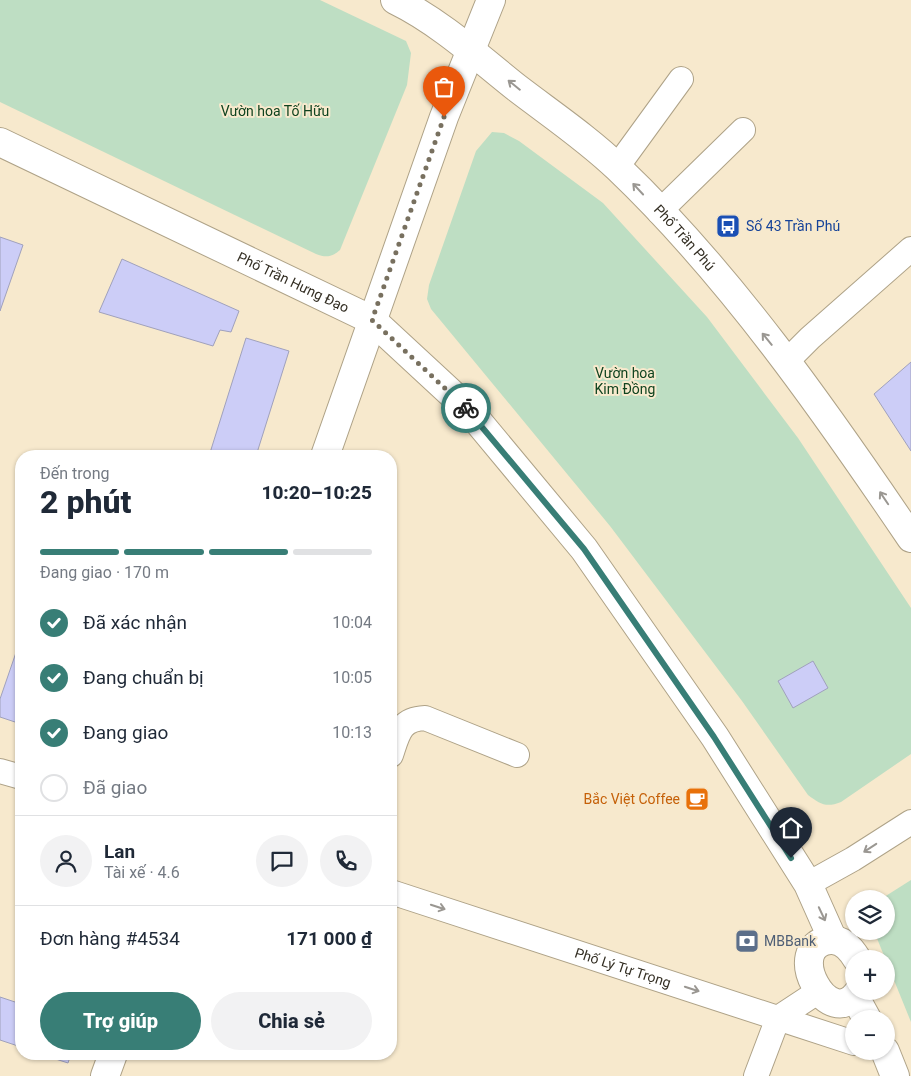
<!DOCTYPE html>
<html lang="vi">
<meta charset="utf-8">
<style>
body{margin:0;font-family:Roboto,sans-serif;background:#f2f2f3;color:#1f2937;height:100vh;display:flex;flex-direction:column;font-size:19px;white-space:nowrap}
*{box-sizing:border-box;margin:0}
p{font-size:16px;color:#747a83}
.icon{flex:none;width:28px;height:28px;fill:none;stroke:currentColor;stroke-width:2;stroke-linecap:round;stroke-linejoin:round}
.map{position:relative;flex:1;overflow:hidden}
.side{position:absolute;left:15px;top:450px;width:382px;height:610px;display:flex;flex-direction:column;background:#fff;border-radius:20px;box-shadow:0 1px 4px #0004}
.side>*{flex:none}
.buttons{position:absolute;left:845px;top:890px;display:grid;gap:10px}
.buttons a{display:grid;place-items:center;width:50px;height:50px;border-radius:50%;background:#fff;box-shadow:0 1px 4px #0004;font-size:25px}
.pin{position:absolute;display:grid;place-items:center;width:42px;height:42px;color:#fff;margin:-51px -21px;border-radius:50% 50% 50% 0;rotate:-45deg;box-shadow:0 0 5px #0007}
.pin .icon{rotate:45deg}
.courier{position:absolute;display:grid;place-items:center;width:50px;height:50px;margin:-25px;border:4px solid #387e76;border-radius:50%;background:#fff;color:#222;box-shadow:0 1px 6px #0007}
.head em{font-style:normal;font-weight:800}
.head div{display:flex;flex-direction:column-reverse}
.head{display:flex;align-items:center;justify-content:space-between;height:85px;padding:0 25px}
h1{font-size:32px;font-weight:800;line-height:38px}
.bar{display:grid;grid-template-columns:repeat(4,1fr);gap:8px 5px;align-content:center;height:60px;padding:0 25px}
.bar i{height:6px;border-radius:4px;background:#e0e1e3}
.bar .active{background:#387e76}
.bar p{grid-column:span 4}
.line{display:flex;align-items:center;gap:12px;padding:0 25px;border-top:1px solid #e0e1e3}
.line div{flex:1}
.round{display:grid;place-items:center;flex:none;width:52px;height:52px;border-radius:26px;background:#f2f2f3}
ol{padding:0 25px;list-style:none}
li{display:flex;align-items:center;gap:15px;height:55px}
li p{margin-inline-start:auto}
li .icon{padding:5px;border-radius:50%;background:#387e76;color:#fff;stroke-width:4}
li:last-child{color:#747a83}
li i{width:28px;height:28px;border:2px solid #e0e1e3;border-radius:50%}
.button{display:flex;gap:10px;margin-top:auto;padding:10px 25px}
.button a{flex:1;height:58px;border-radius:30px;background:#387e76;color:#fff;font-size:20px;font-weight:800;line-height:58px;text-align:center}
.button a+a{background:#f2f2f3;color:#1f2937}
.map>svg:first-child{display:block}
.green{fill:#bedec3}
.building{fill:#cccdf7;stroke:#a0a1bc}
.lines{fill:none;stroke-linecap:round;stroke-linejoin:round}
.minor-casing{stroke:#aea287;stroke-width:26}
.major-casing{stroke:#aea287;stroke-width:30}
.minor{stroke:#fff;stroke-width:24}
.major{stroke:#fff;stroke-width:28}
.oneway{stroke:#9a9792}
.done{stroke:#78705f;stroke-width:5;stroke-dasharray:0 9}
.route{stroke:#387e76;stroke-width:6}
.labels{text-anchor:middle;stroke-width:4;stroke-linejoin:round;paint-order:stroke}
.park-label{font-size:14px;fill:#0f431f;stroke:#f7e9cd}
.transit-label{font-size:14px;fill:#164399;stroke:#f7e9cd;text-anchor:start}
.street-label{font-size:14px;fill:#342f24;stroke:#f7e9cd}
.food-label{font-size:14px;fill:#c56008;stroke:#f7e9cd;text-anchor:end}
.service-label{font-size:14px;fill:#4e5e75;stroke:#f7e9cd;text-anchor:start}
</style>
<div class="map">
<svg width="911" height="1076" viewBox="0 0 911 1076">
<rect width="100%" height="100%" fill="#f7e9cd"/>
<!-- green -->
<g class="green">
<path d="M0 0H320L406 41 411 53 407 85 340 250C332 257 326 258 316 254L0 102Z"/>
<path d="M492 132 504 133 519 141 603 203 707 317 798 438 911 608V754L841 802C826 808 820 804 808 795L742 701 610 526 431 309 427 299 429 285 476 151Z"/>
<path d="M911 880V1022L874 931H886V899H881Z"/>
</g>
<!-- building -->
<g class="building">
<path d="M0 237 23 245 0 311Z"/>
<path d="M122 259 239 311 231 332 220 330 213 346 99 312Z"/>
<path d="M246 338 289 351 256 456H209Z"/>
<path d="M911 362V451L874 394Z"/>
<path d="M21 638V724L0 717V699Z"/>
<path d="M813 661 828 688 793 708 778 681Z"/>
<path d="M0 997 21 1004V1047L0 1040Z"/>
<path d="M40 1054H71L68 1063Z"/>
</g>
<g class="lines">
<!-- minor casing -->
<g class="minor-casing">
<g id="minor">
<path d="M617 167 681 79"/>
<path d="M659 212 743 130"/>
<path d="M786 362 810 338 911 249"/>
<path d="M391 755C398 734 400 719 425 718L517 755"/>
<path d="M0 771 21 777"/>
<path d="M808 884 853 859 911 822"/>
<path id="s1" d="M391 892 854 1043"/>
<path d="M756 1076 778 1018 819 991"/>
</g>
</g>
<!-- major casing -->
<g class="major-casing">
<g id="major">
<path id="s2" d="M395 0C440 22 478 57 517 88 551 114 588 139 618 168 730 275 825 411 911 538"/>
<path id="s3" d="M0 142 372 320 466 407 584 549 715 737 808 884 833 940"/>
<path d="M325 456 444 117 491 0"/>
<path d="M857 959C851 949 842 939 830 940 781 945 829 1036 859 991"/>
<path d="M855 997 867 1019"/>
<path d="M885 1051 895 1076"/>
<path d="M105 1076 113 1054"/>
</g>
</g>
<!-- minor -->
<use href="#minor" class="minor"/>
<!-- major -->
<use href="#major" class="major"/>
</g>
<!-- one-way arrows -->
<defs><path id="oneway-shaft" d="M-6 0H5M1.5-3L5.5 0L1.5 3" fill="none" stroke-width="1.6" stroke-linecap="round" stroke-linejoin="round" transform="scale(1.25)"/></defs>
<g class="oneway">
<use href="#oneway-shaft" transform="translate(514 85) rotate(-141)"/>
<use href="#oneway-shaft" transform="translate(638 189) rotate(-133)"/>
<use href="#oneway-shaft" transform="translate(767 339) rotate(-129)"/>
<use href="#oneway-shaft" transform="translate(884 498) rotate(-124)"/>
<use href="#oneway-shaft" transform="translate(870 848) rotate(147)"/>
<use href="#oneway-shaft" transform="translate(438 907) rotate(18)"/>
<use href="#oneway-shaft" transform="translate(822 914) rotate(65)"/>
<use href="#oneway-shaft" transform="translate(692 989) rotate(18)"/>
</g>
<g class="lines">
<!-- done -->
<path class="done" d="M444 117 372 320 466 408"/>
<!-- route -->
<path class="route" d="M466 408 584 549 714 737 791 858"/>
</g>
<!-- icons -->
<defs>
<g id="bus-square" transform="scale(1.25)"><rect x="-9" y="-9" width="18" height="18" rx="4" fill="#1a4fb4" stroke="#f7e9cd"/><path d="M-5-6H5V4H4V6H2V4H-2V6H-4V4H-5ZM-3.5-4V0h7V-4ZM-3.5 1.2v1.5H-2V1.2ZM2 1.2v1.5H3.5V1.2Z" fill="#fff"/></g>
<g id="cafe-square" transform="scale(1.25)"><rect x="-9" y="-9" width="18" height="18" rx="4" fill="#e8710a" stroke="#f7e9cd"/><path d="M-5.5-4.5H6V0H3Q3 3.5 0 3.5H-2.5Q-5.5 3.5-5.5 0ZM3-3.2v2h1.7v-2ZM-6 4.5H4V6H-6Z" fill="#fff"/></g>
<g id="bank-square" transform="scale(1.25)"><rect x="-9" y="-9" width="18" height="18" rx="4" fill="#5c6f8a" stroke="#f7e9cd"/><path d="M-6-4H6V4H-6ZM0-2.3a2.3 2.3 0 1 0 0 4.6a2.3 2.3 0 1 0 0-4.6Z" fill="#fff"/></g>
</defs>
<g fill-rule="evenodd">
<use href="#bus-square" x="728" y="226"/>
<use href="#cafe-square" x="697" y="799"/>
<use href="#bank-square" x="747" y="941"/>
</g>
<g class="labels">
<!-- park labels -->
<g class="park-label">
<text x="275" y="116">Vườn hoa Tố Hữu</text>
<text x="625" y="378">Vườn hoa<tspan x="625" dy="16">Kim Đồng</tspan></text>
</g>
<!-- transit labels -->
<g class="transit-label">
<text x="746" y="231">Số 43 Trần Phú</text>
</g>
<!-- street labels -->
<g class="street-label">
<text dy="5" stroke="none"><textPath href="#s2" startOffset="376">Phố Trần Phú</textPath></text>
<text dy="5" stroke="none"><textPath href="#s3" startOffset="325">Phố Trần Hưng Đạo</textPath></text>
<text dy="5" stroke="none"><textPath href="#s1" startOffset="244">Phố Lý Tự Trọng</textPath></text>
</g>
<!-- food labels -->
<g class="food-label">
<text x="680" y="804">Bắc Việt Coffee</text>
</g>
<!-- service labels -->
<g class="service-label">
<text x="764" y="946">MBBank</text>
</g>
</g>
</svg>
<div class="buttons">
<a><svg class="icon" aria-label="layers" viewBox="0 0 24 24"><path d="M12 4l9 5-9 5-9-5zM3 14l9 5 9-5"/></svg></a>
<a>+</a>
<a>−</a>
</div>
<div class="pin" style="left:444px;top:117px;background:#ea580c"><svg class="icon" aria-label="bag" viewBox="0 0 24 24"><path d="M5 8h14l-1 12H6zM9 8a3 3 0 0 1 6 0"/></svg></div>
<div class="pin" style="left:791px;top:858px;background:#1f2937"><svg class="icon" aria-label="home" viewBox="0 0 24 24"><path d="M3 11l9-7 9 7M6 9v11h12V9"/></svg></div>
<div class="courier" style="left:466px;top:408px"><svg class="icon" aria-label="bike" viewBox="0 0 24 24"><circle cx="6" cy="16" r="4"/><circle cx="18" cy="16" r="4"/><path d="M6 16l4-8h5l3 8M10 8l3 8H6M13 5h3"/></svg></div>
<section class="side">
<div class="head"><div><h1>2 phút</h1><p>Đến trong</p></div><em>10:20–10:25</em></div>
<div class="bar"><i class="active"></i><i class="active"></i><i class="active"></i><i></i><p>Đang giao · 170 m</p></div>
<ol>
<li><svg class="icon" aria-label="check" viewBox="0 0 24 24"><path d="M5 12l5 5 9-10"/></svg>Đã xác nhận<p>10:04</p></li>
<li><svg class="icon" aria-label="check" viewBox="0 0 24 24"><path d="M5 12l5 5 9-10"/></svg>Đang chuẩn bị<p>10:05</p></li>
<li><svg class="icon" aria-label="check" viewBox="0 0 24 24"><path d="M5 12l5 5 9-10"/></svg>Đang giao<p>10:13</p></li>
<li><i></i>Đã giao</li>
</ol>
<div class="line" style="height:90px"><a class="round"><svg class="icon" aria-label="person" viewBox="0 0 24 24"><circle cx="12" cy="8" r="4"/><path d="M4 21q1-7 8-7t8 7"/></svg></a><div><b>Lan</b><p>Tài xế · 4.6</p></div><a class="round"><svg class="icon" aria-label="chat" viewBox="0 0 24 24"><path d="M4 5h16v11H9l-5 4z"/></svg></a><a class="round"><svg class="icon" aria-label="phone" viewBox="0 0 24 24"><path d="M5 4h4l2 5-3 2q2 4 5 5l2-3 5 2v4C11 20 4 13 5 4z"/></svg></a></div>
<div class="line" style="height:65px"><div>Đơn hàng #4534</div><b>171 000 ₫</b></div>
<div class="button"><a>Trợ giúp</a><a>Chia sẻ</a></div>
</section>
</div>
